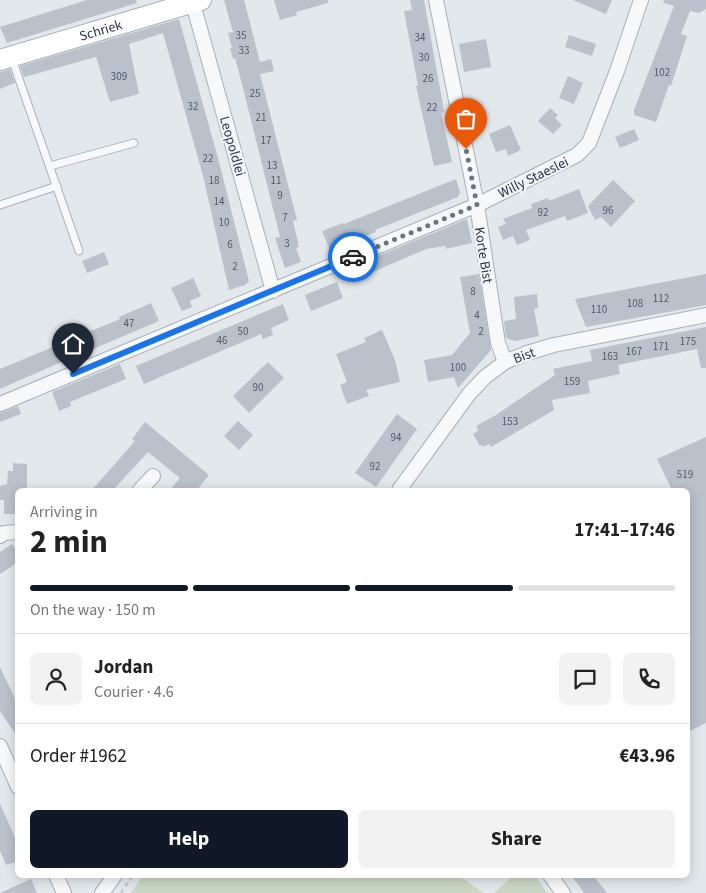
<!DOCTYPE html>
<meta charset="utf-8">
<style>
body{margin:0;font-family:"Source Sans 3",sans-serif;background:#f2f2f2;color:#222;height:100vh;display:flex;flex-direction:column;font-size:19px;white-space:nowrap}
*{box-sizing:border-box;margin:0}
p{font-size:16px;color:#767676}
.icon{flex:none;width:28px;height:28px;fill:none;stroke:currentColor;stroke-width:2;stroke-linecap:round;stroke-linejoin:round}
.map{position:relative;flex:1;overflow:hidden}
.side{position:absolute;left:15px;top:488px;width:675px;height:390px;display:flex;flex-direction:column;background:#fff;border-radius:8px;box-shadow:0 2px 12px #0003}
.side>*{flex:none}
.pin{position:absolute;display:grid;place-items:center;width:42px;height:42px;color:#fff;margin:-51px -21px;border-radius:50% 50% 50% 0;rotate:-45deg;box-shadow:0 0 5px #0007}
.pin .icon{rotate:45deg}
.courier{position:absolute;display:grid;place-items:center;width:50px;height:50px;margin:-25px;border:4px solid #1a73e8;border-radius:50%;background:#fff;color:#222;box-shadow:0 1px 6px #0007}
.overview em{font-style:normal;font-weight:700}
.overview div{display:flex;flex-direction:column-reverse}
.overview{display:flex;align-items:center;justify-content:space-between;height:85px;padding:0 15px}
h1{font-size:32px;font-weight:700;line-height:38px}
.bar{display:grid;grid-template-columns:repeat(4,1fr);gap:8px 5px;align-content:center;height:60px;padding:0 15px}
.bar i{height:6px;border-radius:4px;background:#e0e0e0}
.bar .current{background:#111827}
.bar p{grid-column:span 4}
.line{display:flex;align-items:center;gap:12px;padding:0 15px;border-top:1px solid #e0e0e0}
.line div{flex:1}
.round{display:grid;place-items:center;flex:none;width:52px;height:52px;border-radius:8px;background:#f2f2f2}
.button{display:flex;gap:10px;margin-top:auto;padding:10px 15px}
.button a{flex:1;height:58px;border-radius:8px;background:#111827;color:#fff;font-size:20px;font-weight:700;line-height:58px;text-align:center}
.button a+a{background:#f2f2f2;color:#222}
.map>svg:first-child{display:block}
.green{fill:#cad7c4}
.building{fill:#bac1cb}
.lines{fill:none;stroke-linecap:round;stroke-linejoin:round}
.lane-casing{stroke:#a7afb7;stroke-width:9}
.street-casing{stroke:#a7afb7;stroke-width:16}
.secondary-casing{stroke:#a7afb7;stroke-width:22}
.path{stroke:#c1c6cb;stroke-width:2.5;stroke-dasharray:4 4;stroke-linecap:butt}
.lane{stroke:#f7f8fa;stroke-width:7}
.street{stroke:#f7f8fa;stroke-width:14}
.secondary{stroke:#fff;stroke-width:20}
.done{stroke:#6a7581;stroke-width:5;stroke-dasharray:0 9}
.route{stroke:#1a73e8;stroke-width:6}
.labels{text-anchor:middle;stroke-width:4.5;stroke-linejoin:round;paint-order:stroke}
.number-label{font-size:11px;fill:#4d5a68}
.street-label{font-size:14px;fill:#293747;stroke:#f3f6f9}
</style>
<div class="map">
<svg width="706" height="893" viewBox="0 0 706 893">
<rect width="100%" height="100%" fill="#e3e8ec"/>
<!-- green -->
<g class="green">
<path d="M143 875H457L484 893H131Z"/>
<path d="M514 875H535L547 893H494Z"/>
</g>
<!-- building -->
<g class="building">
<path d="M87 0H136L137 3 7 43 0 27Z"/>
<path d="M224 0H244L260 62 271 59 274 71 260 74 297 220 293 221 299 247 296 248 301 262 285 268 275 238 280 237 243 88 235 58 233 59 230 48H232L228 33 233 32Z"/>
<path d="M274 0H328V3L296 12 297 15 280 20Z"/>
<path d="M410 0H424L441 94 444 112 441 113 452 162 434 166 416 86H418L404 11 412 10Z"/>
<path d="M573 0H612L606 14Z"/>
<path d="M664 0H706V9L699 13 690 11 681 34 687 36 671 86 669 85 656 122 634 115V110L674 6 663 3Z"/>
<path d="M179 19 218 158 249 281 245 285 229 290 203 176 163 33 129 44 139 94 110 102 96 57 24 77 20 66Z"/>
<path d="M569 35 596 44 592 56 565 47Z"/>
<path d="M486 39 491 67 464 72 459 44Z"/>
<path d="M10 69 15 83 0 89V72Z"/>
<path d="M568 76 583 83 574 104 559 98Z"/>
<path d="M550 108 558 115 555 118 562 125 553 134 538 121Z"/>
<path d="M510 125 521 150 508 156 506 149 496 152 489 134Z"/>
<path d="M634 129 639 140 620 148 615 137Z"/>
<path d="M456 179 460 192 458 197 375 230 376 232 330 250 322 231 343 223 344 224Z"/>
<path d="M613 180 635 201 611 227 601 217 595 220 588 206Z"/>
<path d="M579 189 588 213 567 221 565 216 526 230 530 240 517 245 513 236 503 240 498 227 506 224 503 219 532 208 531 204 548 198 549 201Z"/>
<path d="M467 219 472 243 446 249V246L426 249 361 277 356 265Z"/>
<path d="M104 252 109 264 87 273 82 261Z"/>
<path d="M479 274 491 350 458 388 454 377 428 382 424 360 452 355 470 333 460 277Z"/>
<path d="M706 274V305L586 327 575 299Z"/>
<path d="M193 278 201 296 190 301 192 307 182 311 171 288Z"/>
<path d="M337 282 343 298 311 311 305 295Z"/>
<path d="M537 294 538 308 534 309 539 336 515 341 506 338 504 321 516 319 514 297Z"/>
<path d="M151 303 159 321 79 355 81 361 68 366 66 360 0 389V369L120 319 119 317Z"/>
<path d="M283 304 289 320 271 328 273 335 263 339 261 334 144 384 136 366Z"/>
<path d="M706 327V368H701L697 349 618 365 620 374 588 381 590 393 552 400 554 410 491 447 489 444 483 447 482 445 480 446 473 434 478 431 476 426 496 415 555 375 553 369 592 361 590 350Z"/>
<path d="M382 330 395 360 400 382 366 390 369 396 347 404 340 385 347 382 336 354 366 342 364 338Z"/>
<path d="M268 362 284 378 249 413 233 396Z"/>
<path d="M120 364 126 379 70 402 71 406 59 411 52 392Z"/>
<path d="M18 406 21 414 0 422V413Z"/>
<path d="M397 414 417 429 376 487 355 473Z"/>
<path d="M238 421 253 435 239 450 224 436Z"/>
<path d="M145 422 209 475 197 490H170L180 478 148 452 113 490H92L135 441 132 439Z"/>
<path d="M706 437V723L688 732V490H672L657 459Z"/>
<path d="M13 463 27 464V490H18V514H4V500H0V486L7 484 8 471H13Z"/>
<path d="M12 544 18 552V562L0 574V552Z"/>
<path d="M0 667 18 705V738L0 711Z"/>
<path d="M0 804 18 844V861L6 865 0 851Z"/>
<path d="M571 875H593L607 893H584Z"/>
<path d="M31 879 37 893H0Z"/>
</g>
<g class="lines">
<!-- lane casing -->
<g class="lane-casing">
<g id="lane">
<path d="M12 59 79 251"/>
<path d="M50 166 134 143"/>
<path d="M0 205 57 186"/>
</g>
</g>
<!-- street casing -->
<g class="street-casing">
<g id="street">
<path d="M192 0 273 291"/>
<path d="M436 0 477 205 498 343 505 362"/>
<path d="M0 404 477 205 577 155 589 143 617 71 641 0"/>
<path d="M140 490 153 476"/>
<path d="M399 490 469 394 485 377 505 362 527 353 554 345 706 315"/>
<path d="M0 536 4 533 18 532"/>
<path d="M0 746 18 787"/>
<path d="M56 875 64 893"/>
<path d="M550 875 563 893"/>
<path d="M102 893 115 875"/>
</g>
</g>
<!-- secondary casing -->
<g class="secondary-casing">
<g id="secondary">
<path id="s1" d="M0 60 201 0"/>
</g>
</g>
<!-- path -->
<path class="path" d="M121 893 133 875"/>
<!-- lane -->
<use href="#lane" class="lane"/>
<!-- street -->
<use href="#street" class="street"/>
<!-- secondary -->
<use href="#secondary" class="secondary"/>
</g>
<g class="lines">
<!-- done -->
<path class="done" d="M353 257 477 205 466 149"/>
<!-- route -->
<path class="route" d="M73 374 353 257"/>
</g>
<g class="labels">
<!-- number labels -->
<g class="number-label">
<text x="241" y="39">35</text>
<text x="420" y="41">34</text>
<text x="244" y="54">33</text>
<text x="424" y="61">30</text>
<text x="662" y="76">102</text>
<text x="119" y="80">309</text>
<text x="428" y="82">26</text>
<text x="255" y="97">25</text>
<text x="193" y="110">32</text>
<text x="432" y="111">22</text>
<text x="261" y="121">21</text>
<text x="266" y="144">17</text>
<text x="208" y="162">22</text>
<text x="272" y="169">13</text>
<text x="214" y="184">18</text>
<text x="276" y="184">11</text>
<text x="280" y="199">9</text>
<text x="219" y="205">14</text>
<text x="608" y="214">96</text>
<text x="543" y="216">92</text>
<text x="285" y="221">7</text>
<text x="224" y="226">10</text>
<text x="287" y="247">3</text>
<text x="230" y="248">6</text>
<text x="235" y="270">2</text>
<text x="473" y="295">8</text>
<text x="661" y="302">112</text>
<text x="635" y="307">108</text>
<text x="599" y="313">110</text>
<text x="477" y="319">4</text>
<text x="129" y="327">47</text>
<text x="243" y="335">50</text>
<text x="481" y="335">2</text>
<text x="222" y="344">46</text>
<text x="688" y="345">175</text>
<text x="661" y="350">171</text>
<text x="634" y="355">167</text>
<text x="610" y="360">163</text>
<text x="458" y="371">100</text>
<text x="572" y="385">159</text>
<text x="258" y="391">90</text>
<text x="510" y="425">153</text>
<text x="396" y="441">94</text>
<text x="375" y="470">92</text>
<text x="685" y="478">519</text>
</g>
<!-- street labels -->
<g class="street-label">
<text dy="5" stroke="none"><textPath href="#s1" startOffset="105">Schriek</textPath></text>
<text transform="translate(233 146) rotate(74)" y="5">Leopoldlei</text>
<text transform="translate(533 177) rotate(-26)" y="5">Willy Staeslei</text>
<text transform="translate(484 255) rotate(81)" y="5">Korte Bist</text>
<text transform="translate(524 355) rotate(-20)" y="5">Bist</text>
</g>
</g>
</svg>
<div class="pin" style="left:466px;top:149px;background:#ea580c"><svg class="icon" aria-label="bag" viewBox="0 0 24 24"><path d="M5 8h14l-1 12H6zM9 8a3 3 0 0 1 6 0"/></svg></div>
<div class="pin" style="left:73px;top:374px;background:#1f2937"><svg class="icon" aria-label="home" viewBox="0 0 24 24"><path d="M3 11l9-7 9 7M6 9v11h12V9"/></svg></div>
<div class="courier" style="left:353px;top:257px"><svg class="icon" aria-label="car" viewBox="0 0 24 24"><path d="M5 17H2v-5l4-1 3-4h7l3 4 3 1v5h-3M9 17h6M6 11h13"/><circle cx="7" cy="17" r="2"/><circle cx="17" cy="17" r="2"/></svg></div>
<section class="side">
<div class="overview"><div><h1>2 min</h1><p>Arriving in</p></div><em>17:41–17:46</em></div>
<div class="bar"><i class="current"></i><i class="current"></i><i class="current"></i><i></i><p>On the way · 150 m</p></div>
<div class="line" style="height:90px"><a class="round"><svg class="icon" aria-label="person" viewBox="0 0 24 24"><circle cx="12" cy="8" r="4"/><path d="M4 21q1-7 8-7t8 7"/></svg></a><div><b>Jordan</b><p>Courier · 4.6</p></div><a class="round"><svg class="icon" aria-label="chat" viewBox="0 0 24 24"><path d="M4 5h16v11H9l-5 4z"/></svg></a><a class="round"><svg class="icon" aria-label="phone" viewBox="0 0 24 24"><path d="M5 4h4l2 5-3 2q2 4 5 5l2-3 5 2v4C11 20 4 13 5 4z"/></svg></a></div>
<div class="line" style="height:65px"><div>Order #1962</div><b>€43.96</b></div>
<div class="button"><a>Help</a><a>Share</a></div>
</section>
</div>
